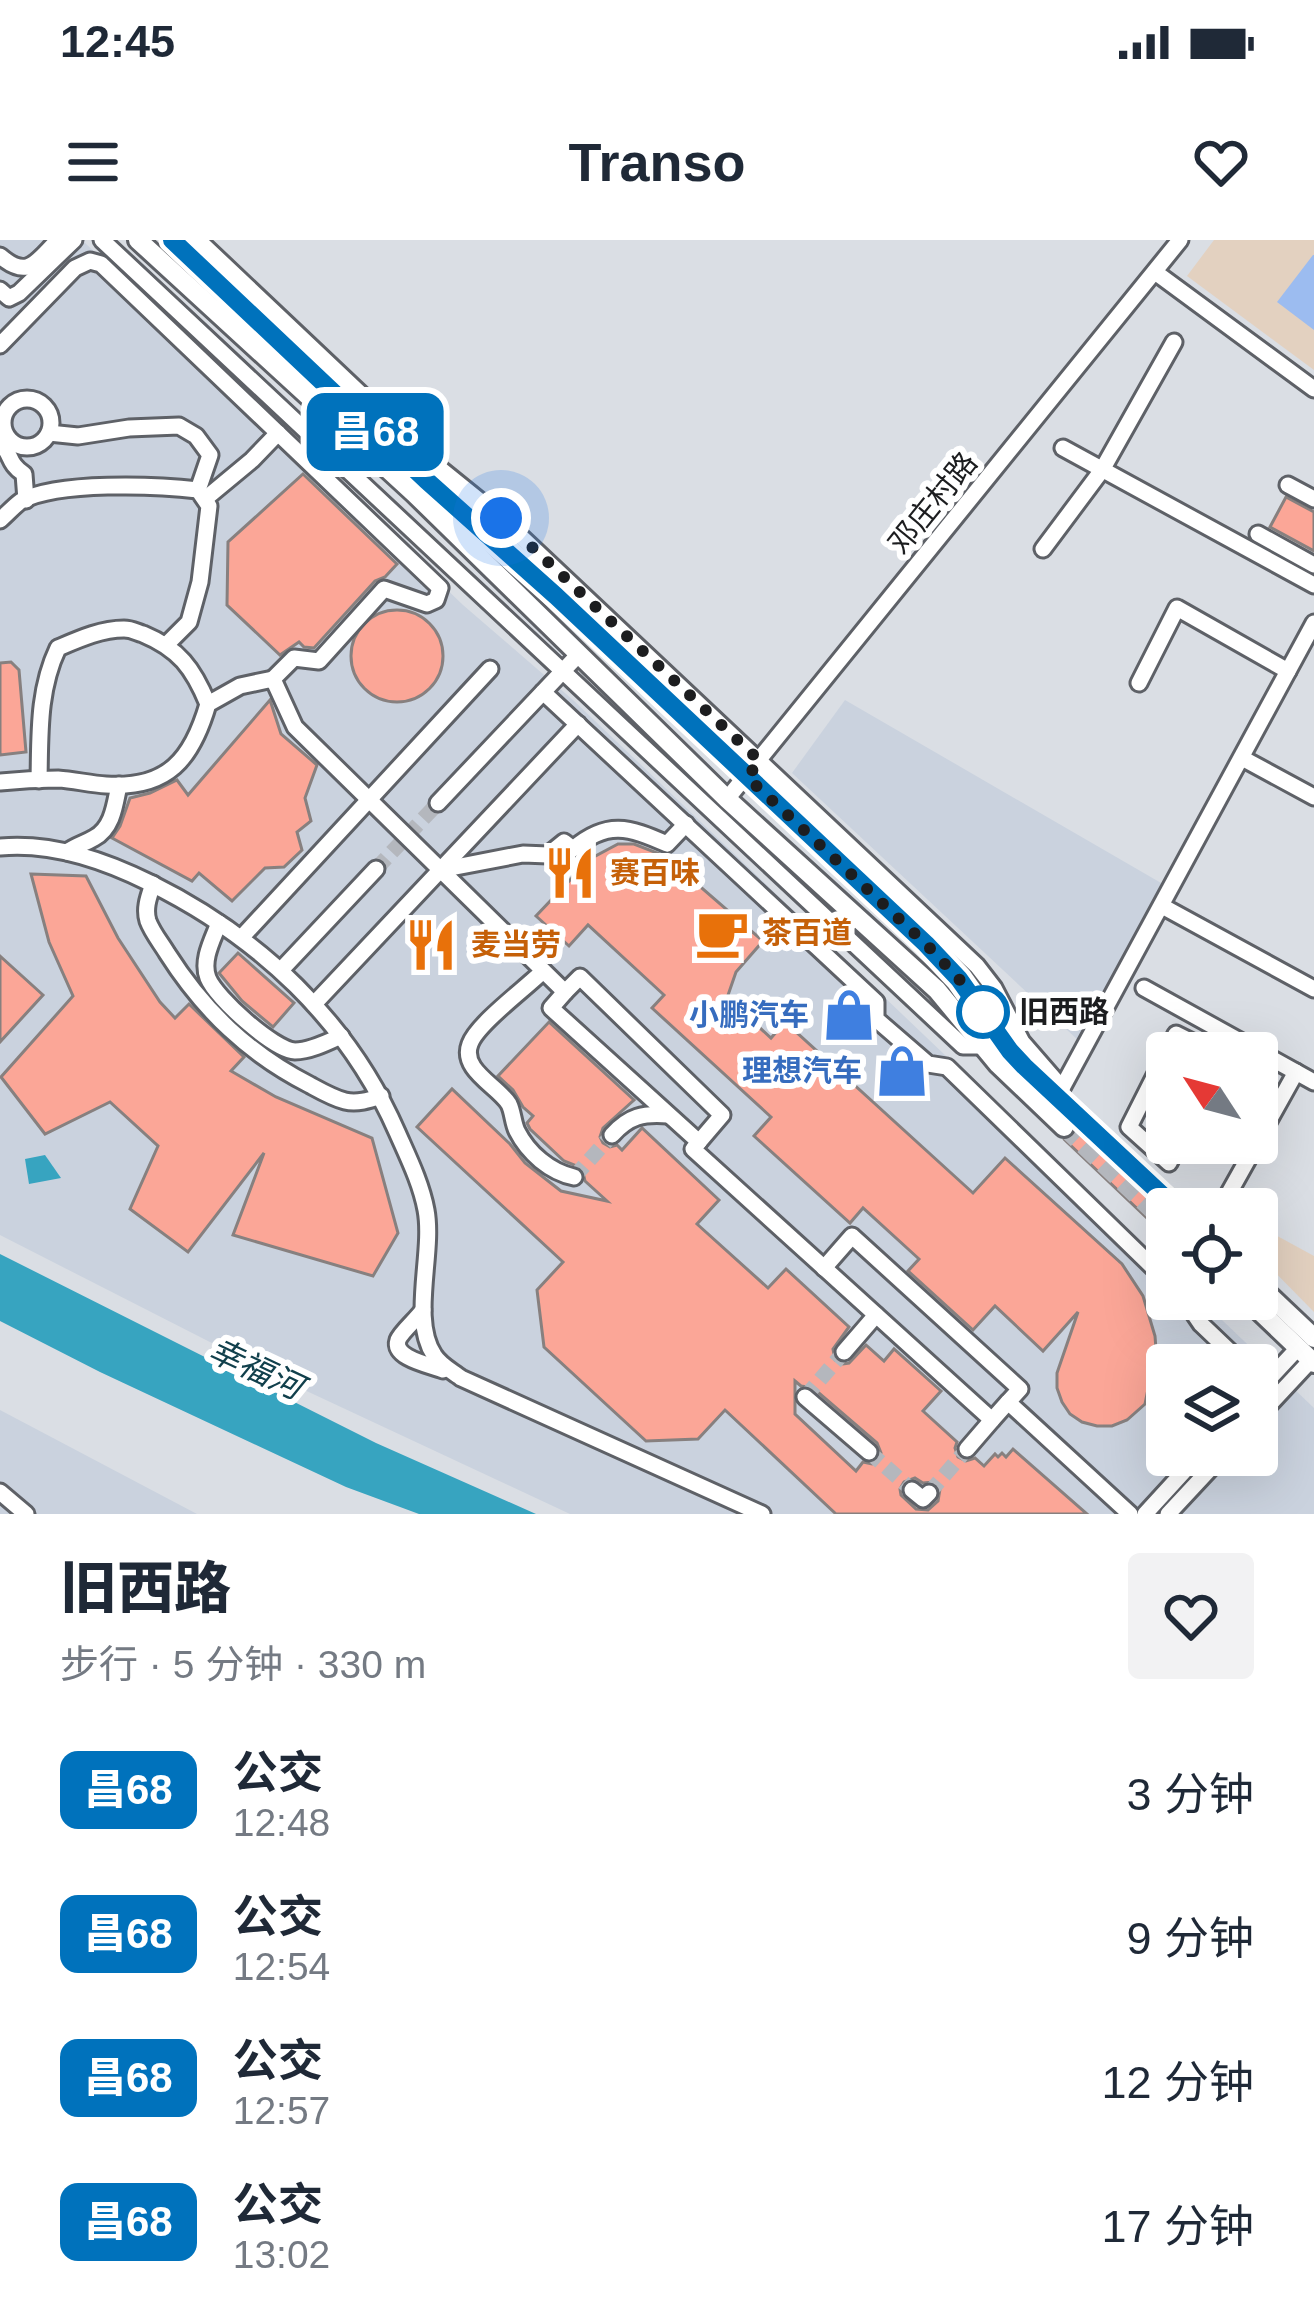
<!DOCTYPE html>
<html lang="zh">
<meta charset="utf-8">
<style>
body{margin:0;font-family:Arial,"Noto Sans SC",sans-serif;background:#f2f2f3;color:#1f2937;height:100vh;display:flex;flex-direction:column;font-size:45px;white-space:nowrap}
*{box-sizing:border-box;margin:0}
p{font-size:39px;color:#747a83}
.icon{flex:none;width:66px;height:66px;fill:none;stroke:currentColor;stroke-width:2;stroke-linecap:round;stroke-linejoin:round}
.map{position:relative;height:1274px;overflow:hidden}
.sheet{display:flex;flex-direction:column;background:#fff;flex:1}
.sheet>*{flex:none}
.badge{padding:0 24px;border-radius:18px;font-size:42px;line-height:78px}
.needle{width:78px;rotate:306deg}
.buttons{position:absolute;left:1146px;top:792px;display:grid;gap:24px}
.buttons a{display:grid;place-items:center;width:132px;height:132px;border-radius:12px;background:#fff;box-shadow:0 12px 48px #0002;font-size:60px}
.you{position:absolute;width:60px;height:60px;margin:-30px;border:9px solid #fff;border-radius:50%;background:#1a73e8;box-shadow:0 0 0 18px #1a73e833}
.map>.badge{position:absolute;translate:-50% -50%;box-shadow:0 0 0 6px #fff}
.round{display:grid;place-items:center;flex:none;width:126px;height:126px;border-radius:12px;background:#f2f2f3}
.summary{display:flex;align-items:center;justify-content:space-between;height:204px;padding:0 60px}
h1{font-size:57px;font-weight:800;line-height:90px}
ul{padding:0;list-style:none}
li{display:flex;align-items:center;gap:36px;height:144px;padding:0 60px}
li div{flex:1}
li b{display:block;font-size:45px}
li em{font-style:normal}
li .badge{min-width:132px;font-weight:700;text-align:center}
.status{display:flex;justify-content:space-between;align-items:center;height:84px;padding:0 60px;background:#fff;direction:ltr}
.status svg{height:33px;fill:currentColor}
header{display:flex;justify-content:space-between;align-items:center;height:156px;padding:0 60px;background:#fff;font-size:54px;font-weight:800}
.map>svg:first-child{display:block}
</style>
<div class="status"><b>12:45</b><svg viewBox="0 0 49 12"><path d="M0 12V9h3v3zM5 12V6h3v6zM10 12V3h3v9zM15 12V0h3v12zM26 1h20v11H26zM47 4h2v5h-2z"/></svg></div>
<header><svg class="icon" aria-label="menu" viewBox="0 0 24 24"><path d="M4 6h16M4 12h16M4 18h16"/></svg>Transo<svg class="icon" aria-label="heart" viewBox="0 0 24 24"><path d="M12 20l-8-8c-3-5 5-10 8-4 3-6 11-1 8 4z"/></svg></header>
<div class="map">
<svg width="1314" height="1274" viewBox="0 0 1314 1274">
<rect width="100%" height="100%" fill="#dadee4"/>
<!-- built -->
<g fill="#cad2de" fill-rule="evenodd">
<path d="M0,0H82L463,365L573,460L1167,1027V1059H1200L1314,1168V1274H570L298,1147L0,995ZM1167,1125H1257V1215H1167Z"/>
<polygon points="845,460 1168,647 1080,802 792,533"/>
<polygon points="0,1170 197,1274 0,1274"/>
</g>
<!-- education -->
<g fill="#e3d1c0">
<polygon points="1214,0 1314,0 1314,130 1187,36"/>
<polygon points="1257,985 1314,1016 1314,1072 1257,1014"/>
</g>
<!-- green -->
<polygon fill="#9cbcf0" points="1313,15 1314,15 1314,90 1277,62"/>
<!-- water -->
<g fill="#37a4c0">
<polygon points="45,915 61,938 29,944 25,919"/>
<polygon points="0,1014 376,1203 536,1274 419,1274 346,1247 100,1132 0,1081"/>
</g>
<!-- building -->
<g fill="#fba697" stroke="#87807f" stroke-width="3" fill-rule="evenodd">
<polygon points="303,234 397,324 385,337 375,341 314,408 304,407 299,402 280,415 227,365 228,302"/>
<polygon points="1286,257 1314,272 1314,311 1270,287"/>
<circle cx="397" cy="416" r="46"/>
<polygon points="11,422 19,430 26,512 0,515 0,423"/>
<polygon points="270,460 281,494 317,525 305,558 311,581 297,592 302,610 284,627 265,628 232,661 199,633 192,641 112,598 120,586 130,558 150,553 177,540 188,555"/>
<polygon points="618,604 634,604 665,616 763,701 736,732 727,758 771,798 785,782 973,953 1005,918 1122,1024 1143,1056 1155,1096 1156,1109 1145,1164 1127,1180 1112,1186 1097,1186 1082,1182 1070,1174 1062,1162 1057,1148 1057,1133 1078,1072 1043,1111 995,1066 973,1090 908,1031 919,1019 863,968 850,983 754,896 771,877 652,768 664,755 588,685 569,706 536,676 590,619"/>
<polygon points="31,634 86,636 118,698 160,762 175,778 189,764 244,817 231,831 276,857 372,898 398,993 373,1036 233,995 264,913 188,1012 130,969 158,906 110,862 45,894 1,837 73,756 49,702"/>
<polygon points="238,713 294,763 273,787 242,761 219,733"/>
<polygon points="0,716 43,755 0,802"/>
<path d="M549,782L634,860L603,888L600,897L603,903L610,907L617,905L622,910L642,888L719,960L697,984L768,1048L786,1029L849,1087L833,1109L835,1120L843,1124L849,1123L866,1105L884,1121L894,1109L941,1151L923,1171L957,1202L955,1208L958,1217L966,1221L975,1218L984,1226L995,1214L998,1217L1002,1213L1006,1217L1013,1209L1087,1274H836L725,1170L698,1199L646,1201L544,1107L537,1050L563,1022L417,887L452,849L510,904L525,923L561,951L607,961L585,941L582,928L564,921L530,889L527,883L533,876L523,867L513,850L498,836ZM795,1141L801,1146L813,1148L877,1203L881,1213L877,1221L872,1224L863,1222L856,1231L795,1174ZM915,1238L923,1243L933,1242L940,1249L938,1261L928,1270L916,1269L901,1255L900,1249L904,1242Z"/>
<polygon points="1088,874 1188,969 1167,969 1167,997 1065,900 1073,897 1077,888 1085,884"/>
</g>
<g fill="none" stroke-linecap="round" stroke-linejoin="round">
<!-- minor-tunnel -->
<g stroke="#b4b7bd" stroke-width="15" stroke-dasharray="15 8" stroke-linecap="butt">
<polyline points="376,629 438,563"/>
<polyline points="574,937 612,895"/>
<polyline points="805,1157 844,1112"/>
<polyline points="869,1212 912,1250"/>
<polyline points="929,1253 967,1209"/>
</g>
<!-- major-tunnel -->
<g stroke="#b4b7bd" stroke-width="18" stroke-dasharray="18 9" stroke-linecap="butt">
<polyline points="1075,875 1177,969"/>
<polyline points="1064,887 1167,984"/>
</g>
<!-- minor casing -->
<g stroke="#5e6167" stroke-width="21">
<g id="minor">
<polyline points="102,0 963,806 983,806"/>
<polyline points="198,0 438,227 501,278 977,726 994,748 1022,802 1062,848 1056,856"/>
<path d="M0,16C28,40 36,22 58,0"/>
<polyline points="1155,32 1314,149"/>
<polyline points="0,50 9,58 19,53 74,0"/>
<polyline points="0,105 75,28 90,21 101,24 440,348 436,360 427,364 384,349 319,421 294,418 273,439"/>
<circle cx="27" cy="183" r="24"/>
<polyline points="49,193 78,196 129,188 179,186 196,196 210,215 198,250"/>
<path d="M0,203C12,213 7,223 24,234L26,260"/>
<polyline points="1063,208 1314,345"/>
<polyline points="1288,245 1314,259"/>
<polyline points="205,259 252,220 278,193"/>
<path d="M0,280C7,274 14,266 21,261C58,241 156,245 198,250L209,266L200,342L189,382L167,404"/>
<polyline points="1258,294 1314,325"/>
<polyline points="1043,309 1102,230 1174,102"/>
<polyline points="1139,443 1177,368 1288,431"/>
<polyline points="543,452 876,762 876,779 928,824 947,827 1167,1041"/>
<polyline points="1242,518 1314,557"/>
<path d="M39,540C40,494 38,450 58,408C79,399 101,389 124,389C132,389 136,392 143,394C179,409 193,428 208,464"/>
<path d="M0,542C19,540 39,539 58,539C74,540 90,544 106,545C168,549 192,519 208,464L240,446L273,439L295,487L565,752L580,737L722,875L693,909L992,1180L1008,1162L1130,1274"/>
<polyline points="727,559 1180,0"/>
<polyline points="438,563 579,414"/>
<path d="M0,607C52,602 104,620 150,643C259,697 348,780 397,892C408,917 421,943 426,970C434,1013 410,1079 434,1115C440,1125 452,1131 461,1138L762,1274"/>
<path d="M67,612C77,605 84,604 94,598C113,588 115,564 119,545"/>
<path d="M440,630L523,614L548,615L564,602L573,609C607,580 629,587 667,604L686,584"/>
<path d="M153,644C149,656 144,668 148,681C152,692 161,703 167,713C204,771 249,814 310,845C321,851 333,858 345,861C357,864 369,860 381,856"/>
<polyline points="1162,666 1314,749"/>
<path d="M219,683C213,699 201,720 208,738C216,758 274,810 295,811C310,811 328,802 341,796"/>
<polyline points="241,698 490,429"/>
<polyline points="281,730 376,629"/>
<path d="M543,731C526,748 477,784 470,804C460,830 498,846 509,864C513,872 513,883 517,891C528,913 550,932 574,937"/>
<polyline points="1144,748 1314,842"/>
<polyline points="565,752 551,768 699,902"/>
<polyline points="314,764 578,484"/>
<polyline points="1062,848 1314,383"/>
<path d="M612,895C629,876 643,873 668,875"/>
<polyline points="1257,902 1296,832"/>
<polyline points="1179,903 1169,923 1129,887 1176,794 1214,813"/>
<polyline points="1220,969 1257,903"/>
<polyline points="824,1028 852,996 1020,1149 1008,1162"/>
<polyline points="1184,1059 1201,1084 1244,1125"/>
<path d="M423,1070C417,1079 401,1092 398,1100C392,1118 430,1125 443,1130"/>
<polyline points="844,1112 876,1075"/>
<polyline points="1257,1152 1298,1108"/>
<polyline points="805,1157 869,1212"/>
<polyline points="1257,1178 1311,1120"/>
<polyline points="967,1209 992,1180"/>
<polyline points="912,1250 923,1259 929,1253"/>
<polyline points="0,1252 26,1274"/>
<polyline points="1145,1274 1199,1215"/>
<polyline points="1168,1274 1223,1215"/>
</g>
</g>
<!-- major casing -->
<g stroke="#5e6167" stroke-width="24">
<g id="major">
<polyline points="138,0 414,253 727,559 937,750 998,824 1064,887"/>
<polyline points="172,0 426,240 556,356 925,704 959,739 1010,811 1075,875"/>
<polyline points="1257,1044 1314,1098"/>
<polyline points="1247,1059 1314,1123"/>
</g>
</g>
<!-- minor -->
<use href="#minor" stroke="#fff" stroke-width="15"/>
<!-- major -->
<use href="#major" stroke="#fff" stroke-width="18"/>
</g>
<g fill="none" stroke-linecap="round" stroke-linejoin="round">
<!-- line casing -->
<g stroke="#fff" stroke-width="27">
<polyline id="line" points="172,0 426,240 556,356 926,704 959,739 1010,811 1024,826 1177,969"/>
</g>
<!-- line -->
<use href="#line" stroke="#0072bc" stroke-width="18"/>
<!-- walk -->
<polyline stroke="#1c1d1f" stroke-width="12" stroke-dasharray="0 21.6" points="501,278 760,521 747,537 926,704 959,739 983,772"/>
</g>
<!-- icons -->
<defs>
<g id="restaurant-bare" transform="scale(4.14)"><path d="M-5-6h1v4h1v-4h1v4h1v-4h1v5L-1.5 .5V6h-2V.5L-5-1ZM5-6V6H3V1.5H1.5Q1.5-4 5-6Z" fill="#e8710a" stroke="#fff" stroke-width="2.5" paint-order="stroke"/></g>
<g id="cafe-bare" transform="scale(4.14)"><path d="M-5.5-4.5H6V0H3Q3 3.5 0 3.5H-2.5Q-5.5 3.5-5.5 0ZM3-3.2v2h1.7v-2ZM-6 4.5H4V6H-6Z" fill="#e8710a" stroke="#fff" stroke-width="2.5" paint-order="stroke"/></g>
<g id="shop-bare" transform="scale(4.14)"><path d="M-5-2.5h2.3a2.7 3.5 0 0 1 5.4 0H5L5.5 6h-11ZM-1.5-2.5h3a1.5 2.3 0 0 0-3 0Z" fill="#3f7fe0" stroke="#fff" stroke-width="2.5" paint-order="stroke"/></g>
</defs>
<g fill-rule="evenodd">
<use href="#restaurant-bare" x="570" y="633"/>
<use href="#cafe-bare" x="722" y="693"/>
<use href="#restaurant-bare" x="431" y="705"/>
<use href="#shop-bare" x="849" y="775"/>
<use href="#shop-bare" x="902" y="831"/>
</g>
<!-- markers -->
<circle fill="#fff" stroke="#0072bc" stroke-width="6" cx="983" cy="772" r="24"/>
<g text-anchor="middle" stroke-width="12" stroke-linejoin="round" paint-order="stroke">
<!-- street labels -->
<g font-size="30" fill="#1c1d1f" stroke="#fff">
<text transform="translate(933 263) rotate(-51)" y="10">邓庄村路</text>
</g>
<!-- food labels -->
<g font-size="30" font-weight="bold" fill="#c56008" stroke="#fff" text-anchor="start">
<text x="610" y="643">赛百味</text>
<text x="762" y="703">茶百道</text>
<text x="471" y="715">麦当劳</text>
</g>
<!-- stop labels -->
<g font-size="30" font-weight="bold" fill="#1c1d1f" stroke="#fff" text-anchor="start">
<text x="1019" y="782">旧西路</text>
</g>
<!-- shop labels -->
<g font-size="30" font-weight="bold" fill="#366cbe" stroke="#fff" text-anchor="end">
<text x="809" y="785">小鹏汽车</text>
<text x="862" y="841">理想汽车</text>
</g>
<!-- water labels -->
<g font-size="33" font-style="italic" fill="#11404c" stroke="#fff">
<text transform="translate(256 1128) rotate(25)" y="12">幸福河</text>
</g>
</g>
</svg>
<div class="buttons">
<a><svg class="needle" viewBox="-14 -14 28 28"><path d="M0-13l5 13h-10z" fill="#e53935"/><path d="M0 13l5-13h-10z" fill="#747a83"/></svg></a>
<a><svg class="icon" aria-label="locate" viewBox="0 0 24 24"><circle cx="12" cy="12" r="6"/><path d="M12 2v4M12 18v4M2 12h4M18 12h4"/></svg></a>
<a><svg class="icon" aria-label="layers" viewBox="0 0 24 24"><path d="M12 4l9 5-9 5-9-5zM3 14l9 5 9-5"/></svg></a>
</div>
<div class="you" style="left:501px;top:278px"></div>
<b class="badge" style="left:375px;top:192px;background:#0072bc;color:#fff">昌68</b>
</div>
<section class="sheet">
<div class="summary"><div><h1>旧西路</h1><p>步行 · 5 分钟 · 330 m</p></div><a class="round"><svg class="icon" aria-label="heart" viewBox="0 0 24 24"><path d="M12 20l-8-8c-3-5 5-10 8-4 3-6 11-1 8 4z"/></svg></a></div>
<ul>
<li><span class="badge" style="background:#0072bc;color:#fff">昌68</span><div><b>公交</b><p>12:48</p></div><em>3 分钟</em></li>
<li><span class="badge" style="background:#0072bc;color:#fff">昌68</span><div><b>公交</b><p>12:54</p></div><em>9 分钟</em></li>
<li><span class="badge" style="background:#0072bc;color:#fff">昌68</span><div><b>公交</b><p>12:57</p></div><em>12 分钟</em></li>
<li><span class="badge" style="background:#0072bc;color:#fff">昌68</span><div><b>公交</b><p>13:02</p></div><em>17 分钟</em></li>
</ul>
</section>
